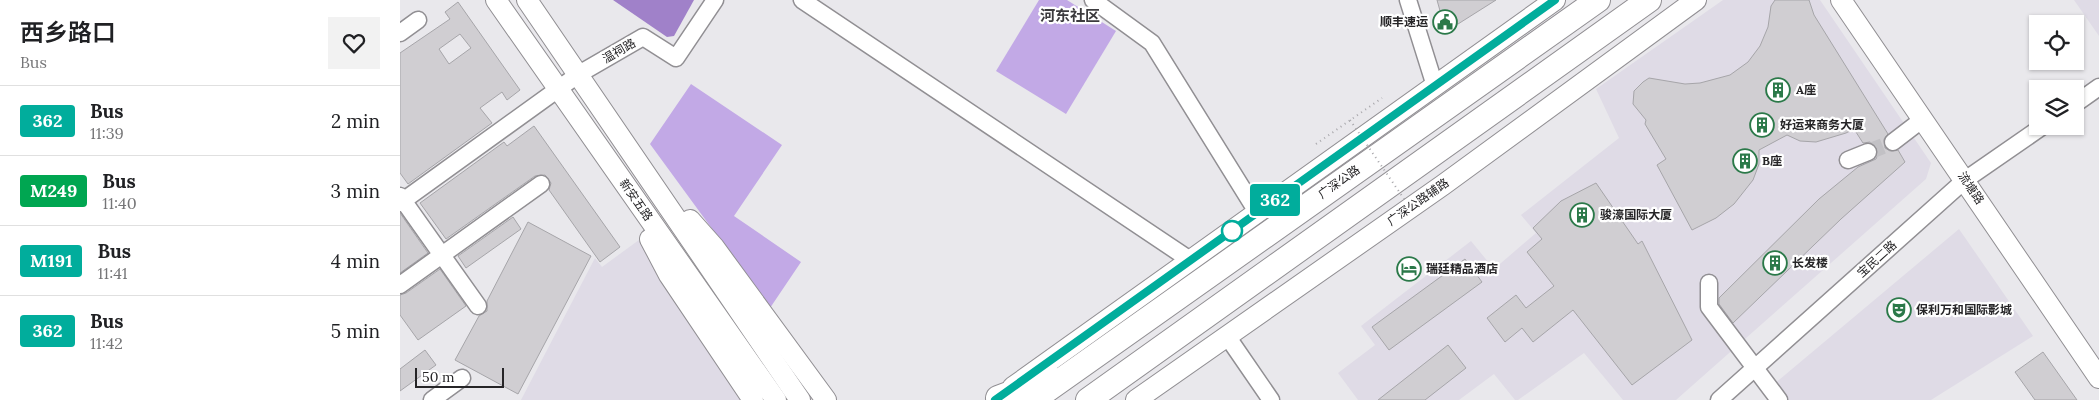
<!DOCTYPE html>
<meta charset="utf-8">
<style>
body{margin:0;font-family:Lora,"Noto Sans SC",serif;background:#f2f2f2;color:#202124;height:100vh;display:flex;flex-direction:column;font-size:19px;white-space:nowrap}
*{box-sizing:border-box;margin:0}
p{font-size:16px;color:#757577}
.icon{flex:none;width:28px;height:28px;fill:none;stroke:currentColor;stroke-width:2;stroke-linecap:round;stroke-linejoin:round}
.map{position:relative;flex:1;overflow:hidden}
.details{display:flex;flex-direction:column;background:#fff;width:400px}
.details>*{flex:none}
.badge{padding:0 10px;border-radius:4px;font-size:18px;line-height:32px}
.buttons{position:absolute;left:1629px;top:15px;display:grid;gap:10px}
.buttons a{display:grid;place-items:center;width:55px;height:55px;border-radius:0px;background:#fff;box-shadow:0 1px 4px #0004;font-size:25px}
.scale{position:absolute;left:15px;bottom:12px;width:89px;box-sizing:border-box;padding-left:5px;border:2px solid #262527;border-top:0;font-size:14px;line-height:18px;white-space:nowrap;color:#262527;-webkit-text-stroke:4px #fff;paint-order:stroke}
.map>.badge{position:absolute;translate:-50% -50%;box-shadow:0 0 0 2px #fff}
.round{display:grid;place-items:center;flex:none;width:52px;height:52px;border-radius:0px;background:#f2f2f2}
.summary{display:flex;align-items:center;justify-content:space-between;height:85px;padding:0 20px}
h1{font-size:24px;font-weight:600;line-height:38px}
ul{padding:0;list-style:none}
li{display:flex;align-items:center;gap:15px;height:70px;padding:0 20px;border-top:1px solid #e0e0e0}
li div{flex:1}
li b{display:block;font-size:19px}
li em{font-style:normal}
li .badge{min-width:55px;font-weight:700;text-align:center}
main{display:flex;flex:1;min-height:0}
.map>svg:first-child{display:block}
</style>
<main>
<section class="details">
<div class="summary"><div><h1>西乡路口</h1><p>Bus</p></div><a class="round"><svg class="icon" aria-label="heart" viewBox="0 0 24 24"><path d="M12 20l-8-8c-3-5 5-10 8-4 3-6 11-1 8 4z"/></svg></a></div>
<ul>
<li><span class="badge" style="background:#01ad9c;color:#fff">362</span><div><b>Bus</b><p>11:39</p></div><em>2 min</em></li>
<li><span class="badge" style="background:#00a651;color:#fff">M249</span><div><b>Bus</b><p>11:40</p></div><em>3 min</em></li>
<li><span class="badge" style="background:#01ad9c;color:#fff">M191</span><div><b>Bus</b><p>11:41</p></div><em>4 min</em></li>
<li><span class="badge" style="background:#01ad9c;color:#fff">362</span><div><b>Bus</b><p>11:42</p></div><em>5 min</em></li>
</ul>
</section>
<div class="map">
<svg width="1699" height="400" viewBox="0 0 1699 400">
<rect width="100%" height="100%" fill="#e9e8ec"/>
<!-- built -->
<g fill="#dfdbe6">
<polygon points="1323,0 1420,0 1531,163 1526,179 1276,400 1223,400 1184,353 1118,400 1115,400 1094,374 1059,400 958,400 938,373 975,345 961,326 1071,241 1094,269 1136,233 1121,215 1219,138 1196,89"/>
<polygon points="1674,0 1699,0 1699,36"/>
<polygon points="1559,229 1633,336 1531,400 1372,400 1367,390"/>
<polygon points="239,240 343,400 121,400 195,258 202,267"/>
</g>
<!-- green -->
<g fill="#c2a9e6">
<polygon points="639,0 667,0 716,31 666,114 596,71"/>
<polygon points="291,84 382,145 334,216 401,262 370,308 250,144"/>
</g>
<!-- water -->
<polygon fill="#a081c9" points="213,0 294,0 274,36 267,37"/>
<!-- building -->
<g fill="#d0ced2" stroke="#a6a5a9" fill-rule="evenodd">
<polygon points="1037,0 1096,0 1058,24 1042,18"/>
<polygon points="1375,0 1409,0 1414,15 1488,134 1484,139 1485,148 1490,151 1498,150 1505,162 1441,219 1333,323 1319,304 1319,298 1419,199 1458,167 1476,159 1478,154 1477,148 1470,142 1463,143 1454,129 1446,133 1416,142 1400,141 1387,135 1359,150 1359,164 1353,180 1334,204 1316,218 1292,230 1257,165 1266,159 1245,124 1246,120 1233,104 1234,91 1243,82 1249,78 1285,84 1300,83 1330,75 1348,62 1360,46 1368,27 1371,6"/>
<path d="M58,2L120,90L107,100L102,92L80,108L92,123L8,184L0,173V53L50,19L45,12ZM60,34L71,48L49,64L39,49Z"/>
<polygon points="134,126 220,247 200,262 149,190 151,183 145,175 135,176 46,239 20,203 104,142 107,146"/>
<polygon points="1196,183 1238,244 1242,241 1292,340 1232,385 1173,310 1133,342 1122,328 1105,342 1087,318 1116,295 1126,308 1154,286 1127,252 1142,239 1133,228 1161,201"/>
<polygon points="0,213 28,253 0,273"/>
<polygon points="113,217 121,229 66,268 58,256"/>
<polygon points="128,222 191,256 118,394 55,360 79,316 87,311 87,301"/>
<polygon points="1065,259 1082,282 989,350 972,327"/>
<polygon points="40,269 66,306 18,340 0,315 0,295 6,293"/>
<polygon points="1048,345 1066,368 1025,400 978,400"/>
<polygon points="25,350 36,365 0,391 0,369"/>
<polygon points="1643,352 1677,400 1635,400 1615,372"/>
</g>
<g fill="none" stroke-linecap="round" stroke-linejoin="round">
<!-- minor-tunnel -->
<polyline stroke="#c2c1c5" stroke-width="16" stroke-dasharray="16 8" stroke-linecap="butt" points="1468,152 1493,142"/>
<!-- minor casing -->
<g stroke="#918f93" stroke-width="19">
<g id="minor">
<polyline points="402,0 790,260"/>
<polyline points="693,0 752,43 857,212"/>
<polyline points="1008,0 1035,86"/>
<polyline points="0,33 18,20"/>
<polyline points="1675,104 1699,87"/>
<polyline points="1493,142 1523,119"/>
<polyline points="1448,160 1468,152"/>
<polyline points="0,196 78,306"/>
<polyline points="0,203 179,74 243,37 276,58 315,0"/>
<polyline points="1309,283 1309,307 1379,400"/>
<polyline points="0,285 141,184"/>
<polyline points="827,336 871,400"/>
<polyline points="32,400 62,378"/>
<polyline points="1319,400 1565,180 1643,126"/>
</g>
</g>
<!-- major casing -->
<g stroke="#918f93" stroke-width="22">
<g id="major">
<polyline points="96,0 376,400"/>
<polyline points="127,0 400,400"/>
<polyline points="1441,0 1699,378"/>
<polyline points="290,220 314,247 426,400"/>
<polyline points="250,239 269,275 353,400"/>
<polyline points="613,387 1155,0"/>
<polyline points="736,400 1043,185 1296,0"/>
</g>
</g>
<!-- highway casing -->
<g stroke="#918f93" stroke-width="26">
<g id="highway">
<polyline points="598,398 650,378"/>
<polyline points="633,400 1198,0"/>
<polyline points="688,400 1249,0"/>
</g>
</g>
<!-- path -->
<polyline stroke="#a7a6aa" stroke-width="2" stroke-dasharray="1 4" stroke-linecap="butt" points="916,144 982,98"/>
<!-- minor -->
<use href="#minor" stroke="#fff" stroke-width="16"/>
<!-- major -->
<use href="#major" stroke="#fff" stroke-width="20"/>
<!-- highway -->
<use href="#highway" stroke="#fff" stroke-width="24"/>
<!-- path-bridge -->
<polyline stroke="#a7a6aa" stroke-width="2" stroke-dasharray="1 4" stroke-linecap="butt" points="950,120 1013,212"/>
</g>
<g fill="none" stroke-linecap="round" stroke-linejoin="round">
<!-- line casing -->
<g stroke="#fff" stroke-width="11">
<polyline id="line" points="595,400 1155,0"/>
</g>
<!-- line -->
<use href="#line" stroke="#01ad9c" stroke-width="8"/>
</g>
<!-- icons -->
<defs>
<g id="civic-ring" transform="scale(1.25)"><circle r="9.5" fill="#fff" stroke="#2b7949" stroke-width="1.5"/><path d="M-.6-6.5H3V-4.5H.6V-3L4-1V1h2V6H-6V1h2V-1L-.6-3ZM-1.2 2.5V6h2.4V2.5Z" fill="#2b7949"/></g>
<g id="building-ring" transform="scale(1.25)"><circle r="9.5" fill="#fff" stroke="#2b7949" stroke-width="1.5"/><path d="M-4-6H4V6H1V3H-1V6H-4ZM-2.5-4.3h1.7v1.8h-1.7ZM.8-4.3h1.7v1.8H.8ZM-2.5-1h1.7V.8h-1.7ZM.8-1h1.7V.8H.8Z" fill="#2b7949"/></g>
<g id="hotel-ring" transform="scale(1.25)"><circle r="9.5" fill="#fff" stroke="#2b7949" stroke-width="1.5"/><path d="M-6-4.5h1.5V1H6V5H4.5V3h-9V5H-6ZM-4 0a1.8 1.8 0 1 1 3.6 0ZM.5 0V-2.5h3Q6-2.5 6 0Z" fill="#2b7949"/></g>
<g id="theatre-ring" transform="scale(1.25)"><circle r="9.5" fill="#fff" stroke="#2b7949" stroke-width="1.5"/><path d="M-5-5.5Q0-4 5-5.5V0Q5 5 0 6Q-5 5-5 0ZM-3.3-2.5H-1v1.5H-3.3ZM1-2.5H3.3v1.5H1ZM-2.8 1Q0 5.5 2.8 1Z" fill="#2b7949"/></g>
</defs>
<g fill-rule="evenodd">
<use href="#civic-ring" x="1045" y="22"/>
<use href="#building-ring" x="1378" y="90"/>
<use href="#building-ring" x="1362" y="125"/>
<use href="#building-ring" x="1345" y="161"/>
<use href="#building-ring" x="1182" y="215"/>
<use href="#building-ring" x="1375" y="263"/>
<use href="#hotel-ring" x="1009" y="269"/>
<use href="#theatre-ring" x="1499" y="310"/>
</g>
<!-- markers -->
<circle fill="#fff" stroke="#01ad9c" stroke-width="2.5" cx="832" cy="231" r="10"/>
<g text-anchor="middle" stroke-width="4.5" stroke-linejoin="round" paint-order="stroke">
<!-- poi labels -->
<g font-size="12" font-weight="bold" fill="#262527" stroke="#fff" text-anchor="start">
<text x="1028" y="26" text-anchor="end">顺丰速运</text>
<text x="1396" y="94">A座</text>
<text x="1380" y="129">好运来商务大厦</text>
<text x="1362" y="165">B座</text>
<text x="1200" y="219">骏濠国际大厦</text>
<text x="1392" y="267">长发楼</text>
<text x="1026" y="273">瑞廷精品酒店</text>
<text x="1516" y="314">保利万和国际影城</text>
</g>
<!-- street labels -->
<g font-size="12" fill="#262527" stroke="#fff">
<text transform="translate(219 51) rotate(-30)" y="4">温祠路</text>
<text transform="translate(939 182) rotate(-35)" y="4">广深公路</text>
<text transform="translate(1571 188) rotate(56)" y="4">流塘路</text>
<text transform="translate(236 200) rotate(55)" y="4">新安五路</text>
<text transform="translate(1018 202) rotate(-35)" y="4">广深公路辅路</text>
<text transform="translate(1477 259) rotate(-42)" y="4">宝民二路</text>
</g>
<!-- quarter labels -->
<g font-size="15" font-weight="bold" fill="#3c3b3e" stroke="#fff">
<text x="670" y="21">河东社区</text>
</g>
</g>
</svg>
<div class="buttons">
<a><svg class="icon" aria-label="locate" viewBox="0 0 24 24"><circle cx="12" cy="12" r="6"/><path d="M12 2v4M12 18v4M2 12h4M18 12h4"/></svg></a>
<a><svg class="icon" aria-label="layers" viewBox="0 0 24 24"><path d="M12 4l9 5-9 5-9-5zM3 14l9 5 9-5"/></svg></a>
</div>
<div class="scale">50 m</div>
<b class="badge" style="left:875px;top:200px;background:#01ad9c;color:#fff">362</b>
</div>
</main>
